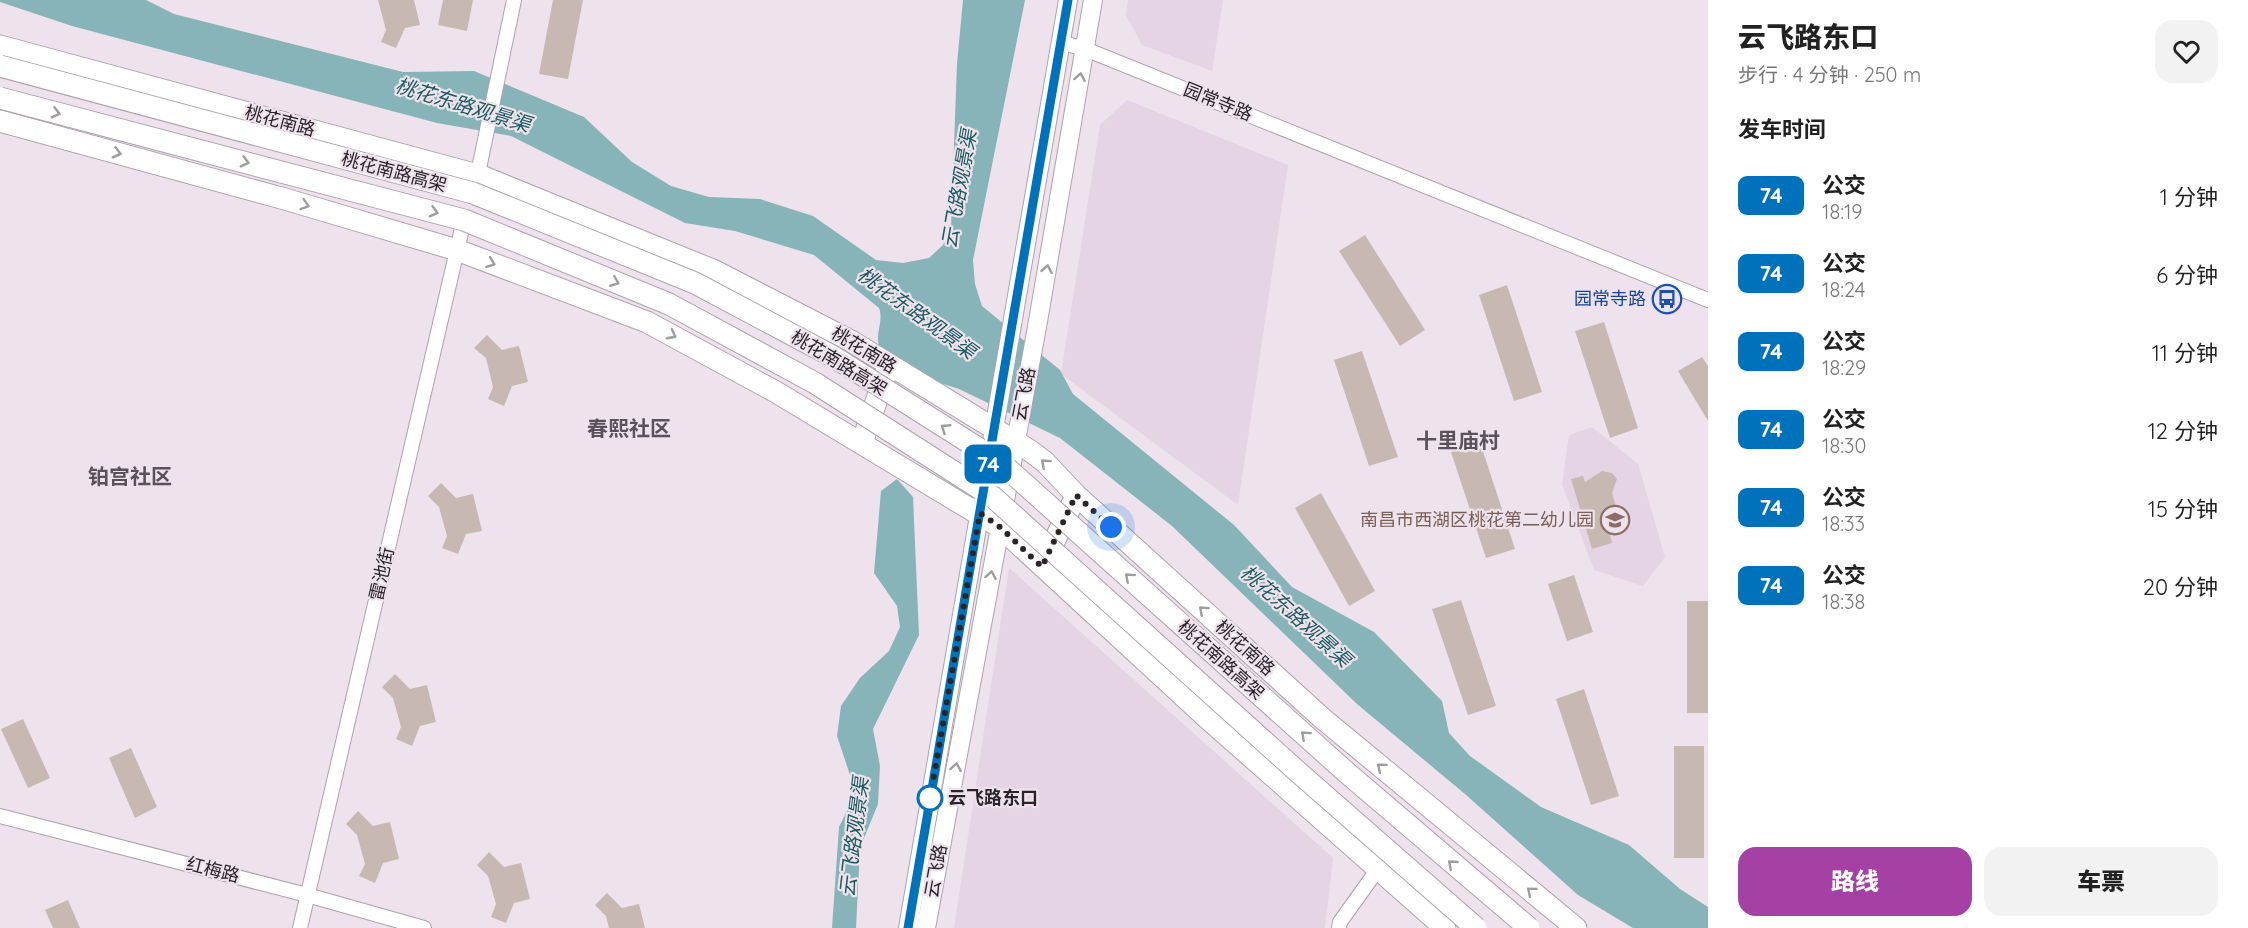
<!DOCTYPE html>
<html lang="zh">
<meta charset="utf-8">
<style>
body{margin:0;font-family:Quicksand,"Noto Sans SC",sans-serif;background:#f2f2f2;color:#222;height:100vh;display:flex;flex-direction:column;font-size:22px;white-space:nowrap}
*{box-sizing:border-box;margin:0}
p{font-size:20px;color:#767676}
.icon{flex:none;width:33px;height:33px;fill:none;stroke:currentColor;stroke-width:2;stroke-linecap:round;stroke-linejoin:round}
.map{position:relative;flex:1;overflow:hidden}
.panel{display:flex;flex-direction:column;background:#fff;width:540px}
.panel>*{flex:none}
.badge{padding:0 12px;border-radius:9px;font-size:21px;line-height:39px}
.you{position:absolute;width:30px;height:30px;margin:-15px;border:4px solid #fff;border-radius:50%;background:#1a73e8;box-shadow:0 0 0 9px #1a73e833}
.map>.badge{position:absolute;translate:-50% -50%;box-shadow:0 0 0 3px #fff}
h2{padding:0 30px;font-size:22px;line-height:54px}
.round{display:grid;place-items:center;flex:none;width:63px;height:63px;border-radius:18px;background:#f2f2f2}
.summary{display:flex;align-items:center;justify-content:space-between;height:102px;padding:0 30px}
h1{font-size:28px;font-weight:800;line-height:45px}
.button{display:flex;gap:12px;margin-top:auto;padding:12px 30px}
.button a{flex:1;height:69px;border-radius:18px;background:#a540a5;color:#fff;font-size:24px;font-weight:800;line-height:69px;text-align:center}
.button a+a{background:#f2f2f2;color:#222}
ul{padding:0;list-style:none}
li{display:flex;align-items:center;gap:18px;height:78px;padding:0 30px}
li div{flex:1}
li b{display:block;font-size:22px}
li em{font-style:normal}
li .badge{min-width:66px;font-weight:700;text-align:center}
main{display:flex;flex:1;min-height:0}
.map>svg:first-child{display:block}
</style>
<main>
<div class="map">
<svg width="1708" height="928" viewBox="0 0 1708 928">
<rect width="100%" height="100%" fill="#eee2ed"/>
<!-- built -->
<g fill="#e5d4e3">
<polygon points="1128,0 1223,0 1212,71 1142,45 1126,15"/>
<polygon points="1127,100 1288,165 1238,505 1061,374 1100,125"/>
<polygon points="1592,427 1638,464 1665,557 1643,586 1594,570 1562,484 1569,435"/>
<polygon points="1009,568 1333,858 1325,928 954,928"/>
</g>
<!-- water -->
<g fill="#86b4b8">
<path d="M0,0H146L174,14L403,72L474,71L584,117L632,162L671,186L709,197L760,199L813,216L876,260L903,263L929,258L943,245L951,227L957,64L963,0H1025L973,260L975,284L982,306L1060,370L1073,394L1234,525L1292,587L1374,632L1442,701L1449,733L1470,756L1541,807L1629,845L1680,889L1708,907V928H1633L1578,895L1465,794L1357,704L1172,526L1060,438L959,389L937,382L879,346C875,333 884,321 879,308L814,255L735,231L685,223L511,136L437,123L72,26L0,2Z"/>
<polygon points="897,479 913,497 919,635 873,729 880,766 878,804 860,848 856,928 832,928 839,827 852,801 851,778 837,736 841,706 860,678 889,651 900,627 897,606 874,573 881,491"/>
</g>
<!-- building -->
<g fill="#c7b9b2">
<polygon points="378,0 414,0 420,25 405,28 396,48 381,42 386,30"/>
<polygon points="443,0 473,0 467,31 438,25"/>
<polygon points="553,0 583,0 568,79 539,74"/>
<polygon points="1365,235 1425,330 1400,346 1339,251"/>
<polygon points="1507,285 1542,392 1514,401 1479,295"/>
<polygon points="1604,322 1638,428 1610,438 1575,331"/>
<polygon points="487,335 502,350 519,346 528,382 512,386 504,406 488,399 493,387 486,358 474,348"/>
<polygon points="1362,351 1398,457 1369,466 1334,360"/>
<polygon points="1702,357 1708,366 1708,421 1678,371"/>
<polygon points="1480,442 1515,549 1486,558 1451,452"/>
<polygon points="1602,471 1612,473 1617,479 1612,493 1621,524 1608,527 1612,543 1592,549 1571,479 1583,476 1585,482"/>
<polygon points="441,483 456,498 473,494 482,531 466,534 458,554 442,548 447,536 439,507 428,496"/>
<polygon points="1321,493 1375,591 1349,606 1295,508"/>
<polygon points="1574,575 1593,632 1567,641 1548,584"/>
<polygon points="1461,600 1496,706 1468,715 1432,609"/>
<rect x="1687" y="601" width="21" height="112"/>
<polygon points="395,674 410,689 427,685 436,722 420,726 412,746 396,739 401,727 393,698 382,687"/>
<polygon points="1584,689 1619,796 1591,805 1556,699"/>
<polygon points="23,719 50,778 28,788 1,729"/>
<rect x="1674" y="746" width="30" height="112"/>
<polygon points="131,748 157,807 135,818 109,758"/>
<polygon points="358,811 373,826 390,822 399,859 383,863 375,883 359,876 365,864 357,835 346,824"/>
<polygon points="489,852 504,867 521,863 530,899 514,903 506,923 491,917 496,904 488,876 477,865"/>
<polygon points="607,893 622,908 639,904 645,928 609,928 606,916 595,905"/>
<polygon points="68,900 80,928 53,928 45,910"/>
</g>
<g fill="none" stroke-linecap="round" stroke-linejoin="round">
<!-- minor casing -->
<g stroke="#ada2ac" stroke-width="16">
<g id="minor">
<polyline points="1060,42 1085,49 1708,300"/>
<polyline points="476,183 514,0"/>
<polyline points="0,816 307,895 424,928"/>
<polyline points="300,928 464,220"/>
<polyline points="1339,928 1340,922 1378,869"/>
</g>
</g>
<!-- secondary casing -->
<g stroke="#ada2ac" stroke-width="20">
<g id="secondary">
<polyline points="908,928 1068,0"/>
<polyline points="926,928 1037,327 1093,0"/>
</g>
</g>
<!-- primary casing -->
<g stroke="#ada2ac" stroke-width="23">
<g id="primary">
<polyline points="0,46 481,176 715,271 851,341 1029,450 1045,462 1076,495 1322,718 1576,928"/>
<polyline points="0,121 285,199 457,250 647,322 776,392 1000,527 1206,717 1445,928"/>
<polyline points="865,434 887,370"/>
<polyline points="1043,565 1072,504"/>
</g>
</g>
<!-- minor -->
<use href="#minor" stroke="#fff" stroke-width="14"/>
<!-- secondary -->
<use href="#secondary" stroke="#fff" stroke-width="18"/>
<!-- primary -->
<use href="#primary" stroke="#fff" stroke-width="21"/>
<!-- trunk-bridge casing -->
<g stroke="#ada2ac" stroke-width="23" stroke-linecap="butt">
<g id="trunk-bridge">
<polyline points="0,66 473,193 695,283 834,357 1000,462 1346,772 1529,928"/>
<polyline points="0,98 464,220 669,304 815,383 993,497 1298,772 1476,928"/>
</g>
</g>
<!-- trunk-bridge -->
<use href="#trunk-bridge" stroke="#fff" stroke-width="21"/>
</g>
<!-- one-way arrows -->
<defs><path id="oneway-chevron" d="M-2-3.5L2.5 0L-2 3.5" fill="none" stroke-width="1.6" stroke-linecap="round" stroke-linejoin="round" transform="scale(1.5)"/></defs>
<g stroke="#9e9c9e">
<use href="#oneway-chevron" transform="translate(1080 77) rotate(-80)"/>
<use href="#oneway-chevron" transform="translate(56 113) rotate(15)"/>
<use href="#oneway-chevron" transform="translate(117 153) rotate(15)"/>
<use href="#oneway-chevron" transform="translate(245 162) rotate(15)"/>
<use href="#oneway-chevron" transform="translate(305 205) rotate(17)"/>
<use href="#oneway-chevron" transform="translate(434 212) rotate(15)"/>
<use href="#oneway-chevron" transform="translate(491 263) rotate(21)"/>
<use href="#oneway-chevron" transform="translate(1047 269) rotate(-80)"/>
<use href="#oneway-chevron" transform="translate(615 282) rotate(22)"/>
<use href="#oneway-chevron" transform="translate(672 335) rotate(28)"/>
<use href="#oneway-chevron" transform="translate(945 428) rotate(-147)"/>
<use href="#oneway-chevron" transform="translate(1045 463) rotate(-138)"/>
<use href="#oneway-chevron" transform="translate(991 575) rotate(-80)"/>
<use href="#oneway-chevron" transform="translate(1129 577) rotate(-138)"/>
<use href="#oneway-chevron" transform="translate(1203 610) rotate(-138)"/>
<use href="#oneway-chevron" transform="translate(1305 735) rotate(-138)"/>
<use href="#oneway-chevron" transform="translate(956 767) rotate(-80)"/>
<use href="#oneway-chevron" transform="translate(1381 767) rotate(-140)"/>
<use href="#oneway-chevron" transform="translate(1452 864) rotate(-139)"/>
<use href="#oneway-chevron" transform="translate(1531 891) rotate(-140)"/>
</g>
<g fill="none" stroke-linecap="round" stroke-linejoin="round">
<!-- line casing -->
<g stroke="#fff" stroke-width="14">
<polyline id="line" points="908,928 1068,0"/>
</g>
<!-- line -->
<use href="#line" stroke="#0072bc" stroke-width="9"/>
<!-- walk -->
<polyline stroke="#282428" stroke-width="6" stroke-dasharray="0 10.8" points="930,798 980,513 1000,527 1042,567 1076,495 1111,527"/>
</g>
<!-- icons -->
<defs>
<g id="bus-ring" transform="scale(1.5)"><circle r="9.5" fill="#eee2ed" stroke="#1a4fb4" stroke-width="1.5"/><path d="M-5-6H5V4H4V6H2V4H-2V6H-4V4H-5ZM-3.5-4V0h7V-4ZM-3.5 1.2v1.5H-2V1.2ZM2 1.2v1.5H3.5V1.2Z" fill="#1a4fb4"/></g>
<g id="school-ring" transform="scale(1.5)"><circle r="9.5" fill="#eee2ed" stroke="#8d6e63" stroke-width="1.5"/><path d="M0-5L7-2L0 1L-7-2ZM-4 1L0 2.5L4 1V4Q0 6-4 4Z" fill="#8d6e63"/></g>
</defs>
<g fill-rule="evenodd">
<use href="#bus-ring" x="1667" y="299"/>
<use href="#school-ring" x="1615" y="520"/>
</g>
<!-- markers -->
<circle fill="#fff" stroke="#0072bc" stroke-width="3" cx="930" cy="798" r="12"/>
<g text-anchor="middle" stroke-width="4.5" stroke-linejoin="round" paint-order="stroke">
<!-- street labels -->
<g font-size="18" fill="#282428" stroke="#eee2ed">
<text transform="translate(1218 102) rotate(22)" y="6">园常寺路</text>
<text transform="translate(280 121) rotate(15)" y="6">桃花南路</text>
<text transform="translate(394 172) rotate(15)" y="6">桃花南路高架</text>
<text transform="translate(864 350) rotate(31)" y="6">桃花南路</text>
<text transform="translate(839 363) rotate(31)" y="6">桃花南路高架</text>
<text transform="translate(1024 394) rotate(-79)" y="6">云飞路</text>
<text transform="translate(382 574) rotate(-77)" y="6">雷池街</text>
<text transform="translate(1245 648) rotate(42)" y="6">桃花南路</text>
<text transform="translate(1221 660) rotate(42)" y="6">桃花南路高架</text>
<text transform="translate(213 870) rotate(14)" y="6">红梅路</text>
<text transform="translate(936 871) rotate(-80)" y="6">云飞路</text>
</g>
<!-- transit labels -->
<g font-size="18" fill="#164399" stroke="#eee2ed" text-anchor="end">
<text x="1646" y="305">园常寺路</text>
</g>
<!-- education labels -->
<g font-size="18" fill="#785e54" stroke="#eee2ed" text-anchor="end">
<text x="1594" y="526">南昌市西湖区桃花第二幼儿园</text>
</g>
<!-- stop labels -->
<g font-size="18" font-weight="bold" fill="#282428" stroke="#eee2ed" text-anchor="start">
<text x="948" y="804">云飞路东口</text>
</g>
<!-- water labels -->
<g font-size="20" font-style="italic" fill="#1c5b61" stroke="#eee2ed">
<text transform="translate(463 105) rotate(17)" y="7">桃花东路观景渠</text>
<text transform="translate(959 189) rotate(-80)" y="7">云飞路观景渠</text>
<text transform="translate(917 313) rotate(36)" y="7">桃花东路观景渠</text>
<text transform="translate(1296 616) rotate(42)" y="7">桃花东路观景渠</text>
<text transform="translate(854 837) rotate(-83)" y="7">云飞路观景渠</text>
</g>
<!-- quarter labels -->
<g font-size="21" font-weight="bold" fill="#5a515a" stroke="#eee2ed">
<text x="629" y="436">春熙社区</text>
<text x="1458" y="448">十里庙村</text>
<text x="130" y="484">铂宫社区</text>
</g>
</g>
</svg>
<div class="you" style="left:1111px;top:527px"></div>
<b class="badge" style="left:988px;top:464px;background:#0072bc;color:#fff">74</b>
</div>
<section class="panel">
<div class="summary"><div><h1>云飞路东口</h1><p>步行 · 4 分钟 · 250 m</p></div><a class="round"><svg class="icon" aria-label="heart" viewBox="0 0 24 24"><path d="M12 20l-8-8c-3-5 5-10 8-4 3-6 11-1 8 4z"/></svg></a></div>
<h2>发车时间</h2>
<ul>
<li><span class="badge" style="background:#0072bc;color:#fff">74</span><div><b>公交</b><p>18:19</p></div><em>1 分钟</em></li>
<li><span class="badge" style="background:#0072bc;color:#fff">74</span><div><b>公交</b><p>18:24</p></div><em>6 分钟</em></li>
<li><span class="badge" style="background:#0072bc;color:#fff">74</span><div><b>公交</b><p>18:29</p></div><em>11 分钟</em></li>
<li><span class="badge" style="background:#0072bc;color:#fff">74</span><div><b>公交</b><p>18:30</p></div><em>12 分钟</em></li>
<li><span class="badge" style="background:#0072bc;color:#fff">74</span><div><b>公交</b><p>18:33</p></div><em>15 分钟</em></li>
<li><span class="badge" style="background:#0072bc;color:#fff">74</span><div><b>公交</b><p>18:38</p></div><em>20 分钟</em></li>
</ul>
<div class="button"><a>路线</a><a>车票</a></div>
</section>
</main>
